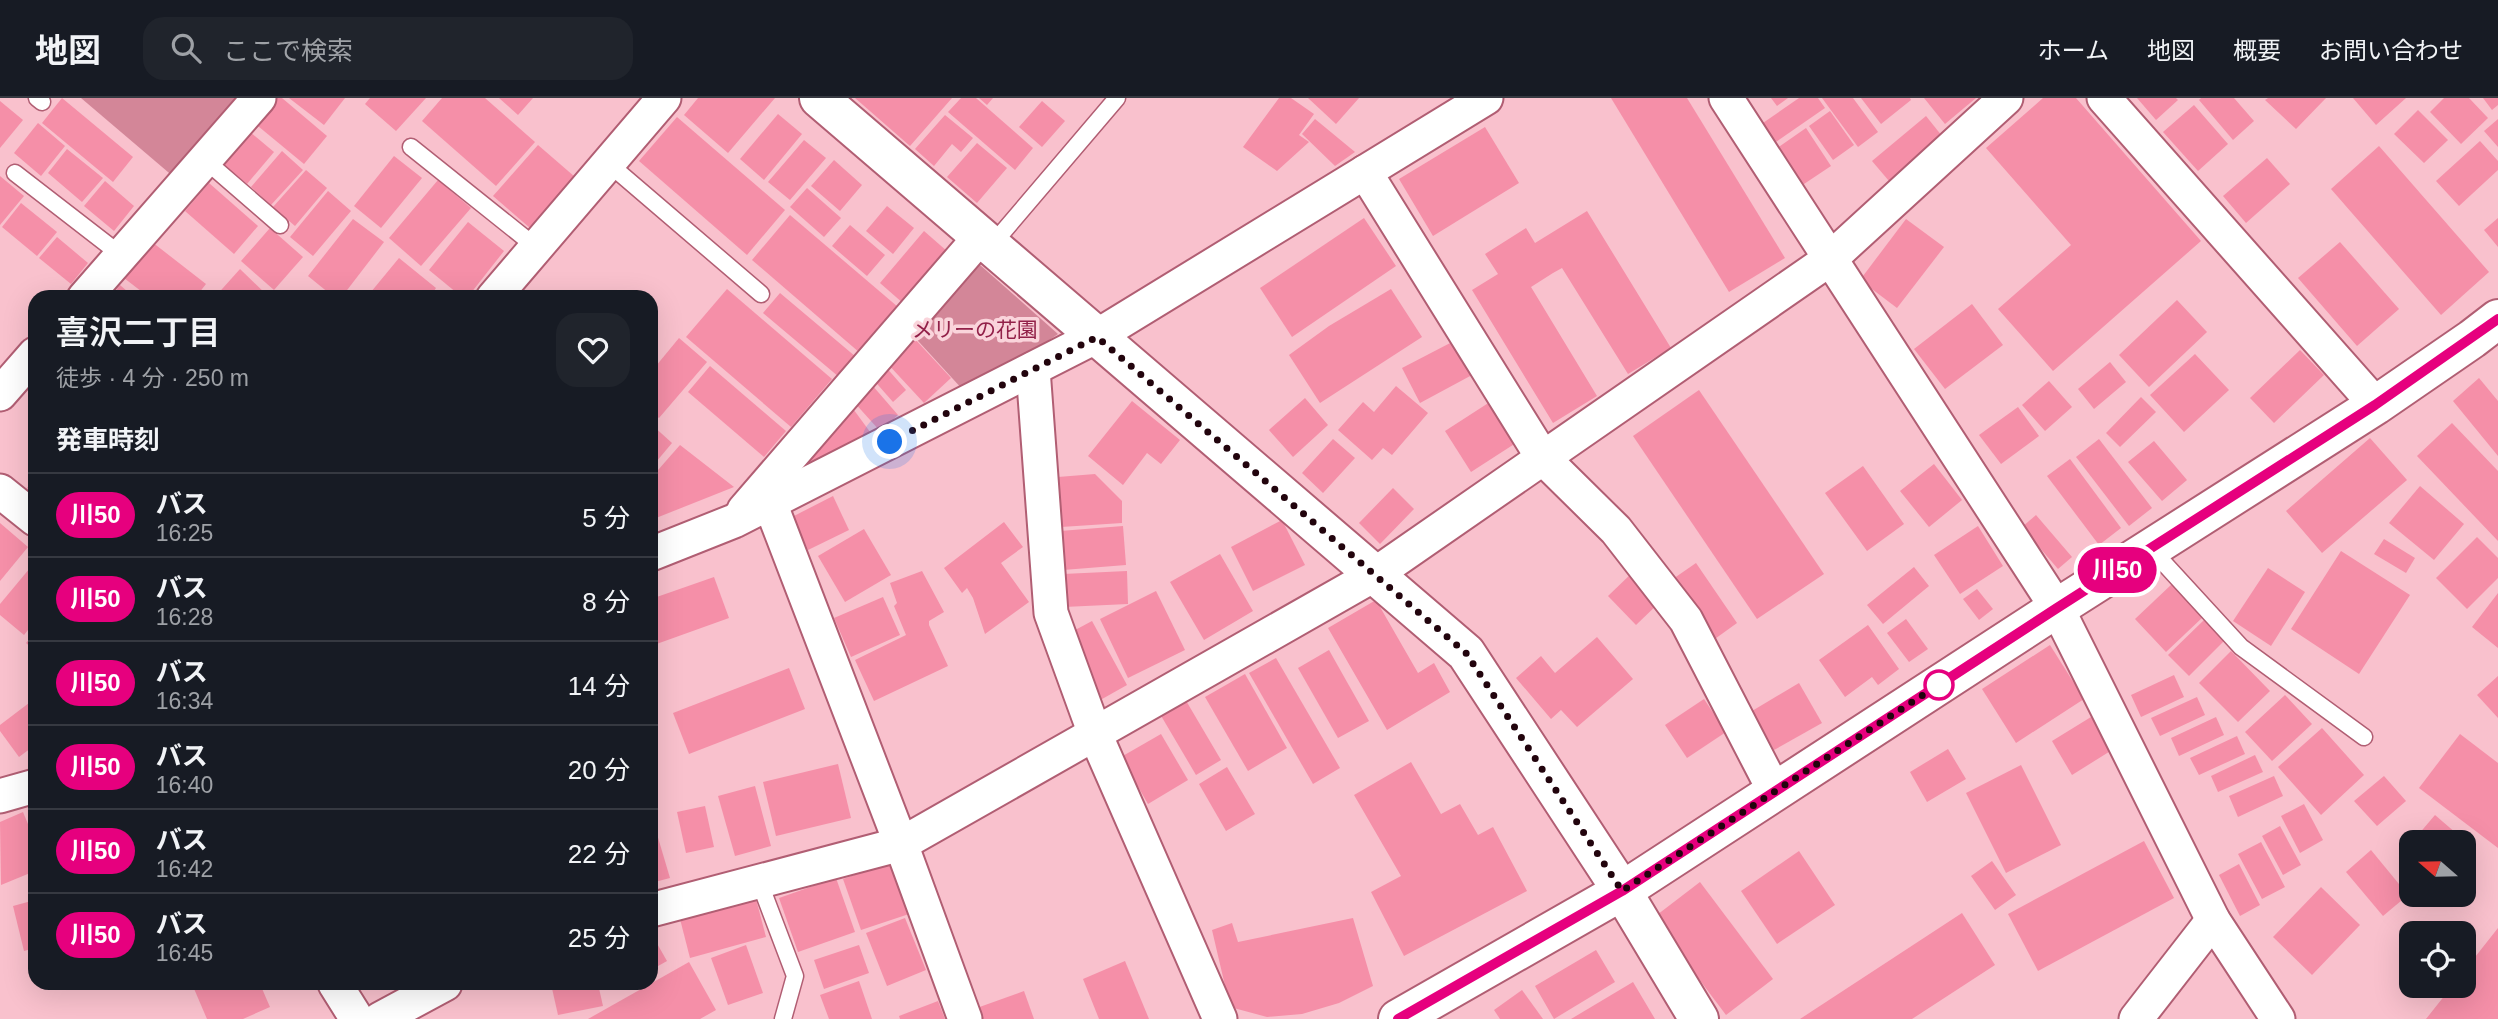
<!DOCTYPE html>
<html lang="ja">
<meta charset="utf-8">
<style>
body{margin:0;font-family:Arial,"Noto Sans JP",sans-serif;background:#20242c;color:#f1f3f6;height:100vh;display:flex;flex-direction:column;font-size:26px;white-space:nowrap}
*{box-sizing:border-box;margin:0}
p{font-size:23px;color:#9ea1a6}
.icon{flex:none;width:38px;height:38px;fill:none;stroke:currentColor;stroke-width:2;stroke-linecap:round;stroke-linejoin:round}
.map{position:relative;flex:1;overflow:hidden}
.side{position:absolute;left:28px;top:192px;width:630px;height:700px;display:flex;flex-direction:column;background:#171b24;border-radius:21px;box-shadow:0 7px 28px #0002}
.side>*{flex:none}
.badge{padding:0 14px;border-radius:23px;font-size:24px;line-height:46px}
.needle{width:46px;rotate:290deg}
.tools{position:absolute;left:2399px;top:732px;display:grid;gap:14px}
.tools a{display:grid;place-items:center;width:77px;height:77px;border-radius:14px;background:#171b24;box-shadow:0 7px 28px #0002;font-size:35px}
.you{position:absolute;width:35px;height:35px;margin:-18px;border:5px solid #fff;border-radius:50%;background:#1a73e8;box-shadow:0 0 0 10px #1a73e833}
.map>.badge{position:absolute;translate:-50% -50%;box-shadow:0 0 0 4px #fff}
h2{padding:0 28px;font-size:26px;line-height:63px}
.round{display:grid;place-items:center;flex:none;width:74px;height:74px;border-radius:21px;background:#20242c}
.head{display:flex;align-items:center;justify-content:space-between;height:119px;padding:0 28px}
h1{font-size:33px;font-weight:600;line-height:52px}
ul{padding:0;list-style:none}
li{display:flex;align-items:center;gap:21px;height:84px;padding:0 28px;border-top:2px solid #363941}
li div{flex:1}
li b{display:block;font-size:26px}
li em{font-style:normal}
li .badge{min-width:77px;font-weight:700;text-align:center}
header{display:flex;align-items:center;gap:42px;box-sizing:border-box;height:98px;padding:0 35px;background:#171b24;border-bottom:2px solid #363941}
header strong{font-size:33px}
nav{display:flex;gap:38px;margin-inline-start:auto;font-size:24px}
.search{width:490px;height:63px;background:#20242c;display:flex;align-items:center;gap:18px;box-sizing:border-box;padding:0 24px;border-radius:21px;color:#9ea1a6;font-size:26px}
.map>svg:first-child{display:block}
</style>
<header>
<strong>地図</strong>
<div class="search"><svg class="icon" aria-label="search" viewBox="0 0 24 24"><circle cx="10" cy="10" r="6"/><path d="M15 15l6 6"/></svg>ここで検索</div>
<nav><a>ホーム</a><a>地図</a><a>概要</a><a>お問い合わせ</a></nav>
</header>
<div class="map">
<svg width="2498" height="921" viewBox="0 0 2498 921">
<rect width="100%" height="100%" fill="#f9c1cd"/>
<!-- green -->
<g fill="#d38698">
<polygon points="81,0 241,0 175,80"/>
<polygon points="971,159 1058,236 1009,270 964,293 908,232"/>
</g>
<!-- building -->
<g fill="#f58fa8">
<polygon points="62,0 133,59 113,84 42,25"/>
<polygon points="273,0 282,0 327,38 304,66 253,24"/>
<polygon points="289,0 345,0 324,27"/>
<polygon points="370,0 426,0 396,33 365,6"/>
<polygon points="442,0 485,0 535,44 496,88 422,23"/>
<polygon points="499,0 533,0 518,17"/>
<polygon points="698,0 775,0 728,55 684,17"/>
<polygon points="855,0 952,0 910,48"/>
<polygon points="961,0 976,0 1033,50 1015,72 948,14"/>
<polygon points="979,0 993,0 987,7"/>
<polygon points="1279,0 1291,0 1314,16 1299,37 1309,44 1277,73 1243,49"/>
<polygon points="1308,0 1359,0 1336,26"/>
<polygon points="1611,0 1687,0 1785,160 1729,194"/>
<polygon points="1771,0 1788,0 1777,8"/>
<polygon points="1799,0 1818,0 1825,10 1773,46 1760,27"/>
<polygon points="1822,0 1853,0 1878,34 1858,49"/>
<polygon points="1861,0 1910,0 1911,2 1881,26"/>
<polygon points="1924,0 1976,0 1945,26"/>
<polygon points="2043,0 2076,0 2201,143 2053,273 1998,211 2071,147 1986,50"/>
<polygon points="2137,0 2176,0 2178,2 2156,22"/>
<polygon points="2201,0 2234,0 2254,23 2233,42 2199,2"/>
<polygon points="2268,0 2326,0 2296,31 2265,2"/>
<polygon points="2353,0 2406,0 2376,27"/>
<polygon points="2444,0 2469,0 2488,20 2461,46 2430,14"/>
<polygon points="2483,0 2498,0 2498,7 2492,12"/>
<polygon points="0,3 23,22 0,50"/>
<polygon points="1042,3 1065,23 1042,49 1019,29"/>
<polygon points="2194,7 2228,46 2198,73 2163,34"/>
<polygon points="2418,12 2448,42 2424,65 2394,36"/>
<polygon points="1830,13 1854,47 1833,62 1809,28"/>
<polygon points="778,16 802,36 764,82 740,61"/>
<polygon points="945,17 973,40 961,54 952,46 934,68 915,51"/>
<polygon points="1926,18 1942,38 1889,83 1872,63"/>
<polygon points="677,19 785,112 747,157 639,63"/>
<polygon points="1315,21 1355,54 1335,68 1302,36"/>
<polygon points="2498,21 2498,49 2484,33"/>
<polygon points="38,25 65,48 41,78 14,55"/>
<polygon points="1485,29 1519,85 1433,138 1399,81"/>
<polygon points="1806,30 1831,68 1798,90 1773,53"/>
<polygon points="250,34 274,54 247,86 223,66"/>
<polygon points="804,42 826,60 790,102 768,84"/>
<polygon points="2480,43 2498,63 2498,72 2459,108 2436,83"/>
<polygon points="977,45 1007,70 977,105 947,79"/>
<polygon points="538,47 575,79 530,130 493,98"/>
<polygon points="2379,48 2489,174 2441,217 2331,91"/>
<polygon points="67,51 103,80 82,104 48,75"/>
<polygon points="282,53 303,72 271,107 251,89"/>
<polygon points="394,58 422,80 381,130 354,108"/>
<polygon points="2267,60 2290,86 2246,125 2223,98"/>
<polygon points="834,62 862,87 840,113 811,88"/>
<polygon points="306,72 327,90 295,128 273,109"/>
<polygon points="0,78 24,98 0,127"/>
<polygon points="438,82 471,110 421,168 389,140"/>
<polygon points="105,83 134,108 114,133 84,108"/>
<polygon points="209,85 258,128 234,156 185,113"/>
<polygon points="807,90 841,120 824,139 790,109"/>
<polygon points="328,93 351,113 313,158 290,139"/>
<polygon points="21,105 57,134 37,158 2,129"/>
<polygon points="887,108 914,130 893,156 866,133"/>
<polygon points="1587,113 1671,250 1628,276 1562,170 1553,175 1531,189 1597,298 1553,325 1472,192 1498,176 1485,156 1526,130 1535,145"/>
<polygon points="790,117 898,209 860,255 752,162"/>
<polygon points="1364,120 1396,168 1292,239 1260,190"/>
<polygon points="2498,120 2498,149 2484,132"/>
<polygon points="353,121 384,144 341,200 335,200 308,178"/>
<polygon points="1906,121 1944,149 1897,210 1860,182"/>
<polygon points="468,124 504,153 467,200 463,200 429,172"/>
<polygon points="850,127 885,157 867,178 832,148"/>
<polygon points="270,130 303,159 274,192 241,163"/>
<polygon points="924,133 948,154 904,206 880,185"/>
<polygon points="57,139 88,165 71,186 39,160"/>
<polygon points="152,144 206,186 195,200 150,200 124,180"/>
<polygon points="2340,144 2399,211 2357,248 2298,180"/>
<polygon points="399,160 436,190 429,200 366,200"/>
<polygon points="240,171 270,200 214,200"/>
<polygon points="120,187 135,200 110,200"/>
<polygon points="727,191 832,281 791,329 686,239"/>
<polygon points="1391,191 1422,239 1320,305 1289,257 1329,228"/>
<polygon points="780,195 856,259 839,279 763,215"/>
<polygon points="2177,202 2207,234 2149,289 2119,257"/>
<polygon points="1972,206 2003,247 1945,291 1914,251"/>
<polygon points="913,239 951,280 924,305 886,264"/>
<polygon points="679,240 707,264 659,320 651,314 651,274"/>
<polygon points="1454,243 1472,277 1420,305 1402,270"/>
<polygon points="2300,252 2324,277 2274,325 2250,300"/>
<polygon points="2195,256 2229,292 2184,334 2150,297"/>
<polygon points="2110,264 2126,284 2094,311 2078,291"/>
<polygon points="884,267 906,292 893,304 871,279"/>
<polygon points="710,268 786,333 764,359 688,294"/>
<polygon points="2479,280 2498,303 2498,358 2453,303"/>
<polygon points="2049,283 2072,309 2045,333 2022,307"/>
<polygon points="872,287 898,317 880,333 853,303"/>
<polygon points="1396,288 1428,315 1392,357 1383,350 1372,362 1338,332 1363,304 1374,314"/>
<polygon points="1699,292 1824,476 1757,521 1633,338"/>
<polygon points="2141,299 2156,314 2120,349 2106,335"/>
<polygon points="1305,300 1328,327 1293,359 1269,332"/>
<polygon points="1493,302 1519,343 1471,374 1445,333"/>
<polygon points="1132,303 1180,342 1161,366 1147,355 1123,387 1088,358"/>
<polygon points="851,308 873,338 788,384"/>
<polygon points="2018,309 2039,338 2001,366 1979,337"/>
<polygon points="2452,325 2498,373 2498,443 2417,358"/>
<polygon points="651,326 672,345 651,370"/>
<polygon points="2370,340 2407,382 2322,455 2286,413"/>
<polygon points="1333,341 1355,360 1323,395 1302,375"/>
<polygon points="2099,341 2152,410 2129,428 2076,359"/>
<polygon points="2154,343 2187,382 2162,403 2128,364"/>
<polygon points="680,347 734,389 651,422 651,380"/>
<polygon points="2070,361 2121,430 2099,447 2047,378"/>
<polygon points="1934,366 1962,402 1929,429 1900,393"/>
<polygon points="1863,368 1904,426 1867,453 1825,395"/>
<polygon points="1095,376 1122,403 1122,425 1061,429 1058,379"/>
<polygon points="35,381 35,397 27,390"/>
<polygon points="2420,388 2464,426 2434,462 2389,425"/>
<polygon points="1393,390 1414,411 1380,446 1359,425"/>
<polygon points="833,398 849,432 808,452 792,419"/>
<polygon points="2036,417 2072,459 2058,471 2022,429"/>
<polygon points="1282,422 1305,467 1253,493 1231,449"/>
<polygon points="1004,424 1023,449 1001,465 1029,504 985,536 973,500 967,490 962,495 944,470"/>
<polygon points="0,425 28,449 0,483"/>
<polygon points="1123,428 1126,467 1063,472 1060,433"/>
<polygon points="1978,428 2003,468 1960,496 1934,457"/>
<polygon points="864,431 891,477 845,504 818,458"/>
<polygon points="2477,439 2498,460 2498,480 2467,511 2436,480"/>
<polygon points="2384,441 2415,460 2406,475 2374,456"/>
<polygon points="2341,453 2410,497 2359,576 2291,531"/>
<polygon points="1220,456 1253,513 1204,542 1170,484"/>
<polygon points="35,464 35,523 24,537 0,517 0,506"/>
<polygon points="1696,465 1737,525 1712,543 1670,483"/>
<polygon points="1914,469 1929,488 1883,526 1867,507"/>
<polygon points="2268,470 2305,494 2271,548 2233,523"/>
<polygon points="922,473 944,514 929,523 929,527 948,568 874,603 855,562 906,537 894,508 897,505 890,485"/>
<polygon points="1127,473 1128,506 1064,509 1063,476"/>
<polygon points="1634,473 1662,502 1636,527 1608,498"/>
<polygon points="714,479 729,520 651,548 651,501"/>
<polygon points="2172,486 2203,519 2166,554 2135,521"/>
<polygon points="1977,491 1993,511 1979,522 1963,501"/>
<polygon points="1156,493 1185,552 1128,580 1100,521"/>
<polygon points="2498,495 2498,550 2472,529"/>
<polygon points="883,499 900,537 851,559 834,520"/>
<polygon points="1376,502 1418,575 1434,565 1450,594 1387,632 1328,530"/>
<polygon points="1906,521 1928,551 1909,564 1887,535"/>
<polygon points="2204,522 2224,543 2189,578 2168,557"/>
<polygon points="1092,523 1127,587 1095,605 1064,538"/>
<polygon points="1868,527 1899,571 1878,587 1872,579 1845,599 1819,562"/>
<polygon points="35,535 35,553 26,545"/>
<polygon points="1597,539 1633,581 1577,629 1561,612 1551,621 1516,580 1541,558 1555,575"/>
<polygon points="2050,547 2084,601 2016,645 1982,591"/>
<polygon points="1329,552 1369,623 1338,640 1298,570"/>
<polygon points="2231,553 2270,593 2238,624 2199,585"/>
<polygon points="1276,560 1340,670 1313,686 1249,575"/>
<polygon points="789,570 805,611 689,656 673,615"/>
<polygon points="1245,576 1287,650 1248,673 1205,599"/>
<polygon points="2174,577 2184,599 2141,619 2131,597"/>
<polygon points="2498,578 2498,620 2477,597"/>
<polygon points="1799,585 1822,625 1774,652 1752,613"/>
<polygon points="2285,597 2312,626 2272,663 2245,634"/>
<polygon points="2197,599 2205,617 2160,638 2151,620"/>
<polygon points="1185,601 1221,662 1196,677 1160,616"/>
<polygon points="1704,601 1726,634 1687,660 1665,627"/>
<polygon points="29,605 35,613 35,647 19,659 0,633 0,627"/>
<polygon points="2091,619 2112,652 2072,677 2052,643"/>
<polygon points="2216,619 2224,637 2179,658 2171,640"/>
<polygon points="2322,630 2364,677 2321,717 2278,669"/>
<polygon points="1161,636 1188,682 1148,706 1121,659"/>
<polygon points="2460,636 2498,665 2498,750 2419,690"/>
<polygon points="2237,638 2245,656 2199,677 2190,660"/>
<polygon points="1948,651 1966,681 1927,704 1910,674"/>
<polygon points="2255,657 2263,674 2218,694 2211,678"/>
<polygon points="1411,664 1441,716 1460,706 1478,737 1493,729 1527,793 1404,858 1371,794 1401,778 1354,697"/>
<polygon points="838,666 851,720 776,738 763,684"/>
<polygon points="2021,667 2061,747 2006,775 1966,695"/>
<polygon points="1227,669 1255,716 1226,733 1199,686"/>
<polygon points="2274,678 2283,698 2238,719 2229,698"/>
<polygon points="2384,678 2406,703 2377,728 2354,703"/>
<polygon points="755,688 771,748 735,758 718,698"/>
<polygon points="2304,706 2323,742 2300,755 2281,718"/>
<polygon points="705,708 714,749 686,755 677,714"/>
<polygon points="23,714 35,743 35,773 1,787 0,724"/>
<polygon points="651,716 670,780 651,785"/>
<polygon points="2435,717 2464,742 2462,744 2412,744"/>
<polygon points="2280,728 2301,767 2283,777 2262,738"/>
<polygon points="2144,743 2174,800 2038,873 2008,816"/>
<polygon points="2261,744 2285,789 2262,801 2238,756"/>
<polygon points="2371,752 2408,797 2383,818 2346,774"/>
<polygon points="1799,753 1835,807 1777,846 1741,793"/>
<polygon points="1992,763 2016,797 1995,812 1971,778"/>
<polygon points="892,764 909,816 861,832 843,781"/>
<polygon points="2239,766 2260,807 2240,818 2219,777"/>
<polygon points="836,780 855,834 798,854 779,800"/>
<polygon points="1700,784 1773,881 1726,917 1653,820"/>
<polygon points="2321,789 2360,827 2312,877 2273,839"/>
<polygon points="756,801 766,839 690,860 680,821"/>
<polygon points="35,802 35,850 24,853 13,808"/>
<polygon points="1962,815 1995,867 1912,921 1800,921"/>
<polygon points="905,820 926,872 887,888 866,835"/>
<polygon points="1353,820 1373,888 1339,905 1302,916 1267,919 1230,909 1212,832 1232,825 1238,844"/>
<polygon points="2498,830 2498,921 2426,921 2453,887 2464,887 2464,873"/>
<polygon points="651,835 667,863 651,872"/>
<polygon points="746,847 763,895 728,907 711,860"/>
<polygon points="859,847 869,875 824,891 814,862"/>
<polygon points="1596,852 1615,884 1554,921 1535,888"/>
<polygon points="1125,863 1149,921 1099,921 1083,881"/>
<polygon points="689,864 716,912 700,921 588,921"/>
<polygon points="859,883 872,921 829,921 820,897"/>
<polygon points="1633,884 1655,921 1571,921"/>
<polygon points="192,886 260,886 270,909 243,921 207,921"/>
<polygon points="551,886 598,886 603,908 558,917"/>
<polygon points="1522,892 1543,921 1500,921 1494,912"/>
<polygon points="1024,893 1034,921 978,921 974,911"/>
<polygon points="938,903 945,921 900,921 899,918"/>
</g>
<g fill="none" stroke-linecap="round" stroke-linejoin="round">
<!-- lane casing -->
<g stroke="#b15e73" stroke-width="19">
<g id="lane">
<polyline points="37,0 42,4"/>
<polyline points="411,49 536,149"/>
<polyline points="205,62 280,127"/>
<polyline points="608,65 761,196"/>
<polyline points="15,75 121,157"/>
<polyline points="991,148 1117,0"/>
<polyline points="2151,451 2241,549 2364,639"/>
<polyline points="759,783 795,878 783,921"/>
</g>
</g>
<!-- street casing -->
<g stroke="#b15e73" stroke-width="37">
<g id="street">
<polyline points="1726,0 2057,510 2213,822 2278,921"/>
<polyline points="2104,0 2376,307"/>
<polyline points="1365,74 1543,360 1616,432 1686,522 1775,694"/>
<polyline points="84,200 259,0"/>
<polyline points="493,200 664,0"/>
<polyline points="1033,271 1051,515 1095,636 1220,921"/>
<polyline points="0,296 35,256"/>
<polyline points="0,393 35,421"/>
<polyline points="770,405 901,746 965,921"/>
<polyline points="744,412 981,138"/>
<polyline points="651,456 734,423 1097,238 1486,0"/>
<polyline points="0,698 35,688"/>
<polyline points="651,812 901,746 1374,477 1830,161 2006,0"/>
<polyline points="335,886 357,921"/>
<polyline points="380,921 445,886"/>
<polyline points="2136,921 2213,822"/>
</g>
</g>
<!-- secondary casing -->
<g stroke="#b15e73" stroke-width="42">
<g id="secondary">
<polyline points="819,0 1466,555 1622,793 1699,921"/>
<polyline points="1398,921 1622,793 2057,510 2376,307 2472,241 2498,221"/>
</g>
</g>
<!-- lane -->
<use href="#lane" stroke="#fff" stroke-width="16"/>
<!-- street -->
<use href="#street" stroke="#fff" stroke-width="33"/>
<!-- secondary -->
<use href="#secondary" stroke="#fff" stroke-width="38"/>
</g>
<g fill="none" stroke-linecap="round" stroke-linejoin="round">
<!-- line casing -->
<g stroke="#fff" stroke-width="16">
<polyline id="line" points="1398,921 1622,793 2057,510 2375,307 2498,221"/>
</g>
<!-- line -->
<use href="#line" stroke="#e6007e" stroke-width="10"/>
<!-- walk -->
<polyline stroke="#22040d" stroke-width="7" stroke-dasharray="0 12.6" points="890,344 1097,239 1466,555 1622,793 1949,580 1939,587"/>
</g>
<!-- markers -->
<circle fill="#fff" stroke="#e6007e" stroke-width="3.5" cx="1939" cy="587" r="14"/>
<g text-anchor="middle" stroke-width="7" stroke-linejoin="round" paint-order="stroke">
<!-- park labels -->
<g font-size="21" fill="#922149" stroke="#fad4db">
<text x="975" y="239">メリーの花園</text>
</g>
</g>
</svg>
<div class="tools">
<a><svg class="needle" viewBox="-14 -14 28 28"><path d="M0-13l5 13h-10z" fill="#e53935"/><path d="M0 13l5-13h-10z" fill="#9ea1a6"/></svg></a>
<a><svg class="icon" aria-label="locate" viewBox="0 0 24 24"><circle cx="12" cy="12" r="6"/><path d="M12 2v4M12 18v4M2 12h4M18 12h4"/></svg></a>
</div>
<div class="you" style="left:890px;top:344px"></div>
<b class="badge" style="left:2117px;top:472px;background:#e6007e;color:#fff">川50</b>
<section class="side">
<div class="head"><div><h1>喜沢二丁目</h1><p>徒歩 · 4 分 · 250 m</p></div><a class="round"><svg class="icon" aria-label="heart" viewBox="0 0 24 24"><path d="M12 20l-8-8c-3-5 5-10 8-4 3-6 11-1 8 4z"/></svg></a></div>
<h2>発車時刻</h2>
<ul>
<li><span class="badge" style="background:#e6007e;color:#fff">川50</span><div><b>バス</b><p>16:25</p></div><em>5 分</em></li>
<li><span class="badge" style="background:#e6007e;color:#fff">川50</span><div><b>バス</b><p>16:28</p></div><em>8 分</em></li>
<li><span class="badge" style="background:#e6007e;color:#fff">川50</span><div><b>バス</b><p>16:34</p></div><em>14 分</em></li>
<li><span class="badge" style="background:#e6007e;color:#fff">川50</span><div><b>バス</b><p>16:40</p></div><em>20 分</em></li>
<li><span class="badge" style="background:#e6007e;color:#fff">川50</span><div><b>バス</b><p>16:42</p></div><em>22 分</em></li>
<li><span class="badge" style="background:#e6007e;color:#fff">川50</span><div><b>バス</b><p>16:45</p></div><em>25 分</em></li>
</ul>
</section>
</div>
